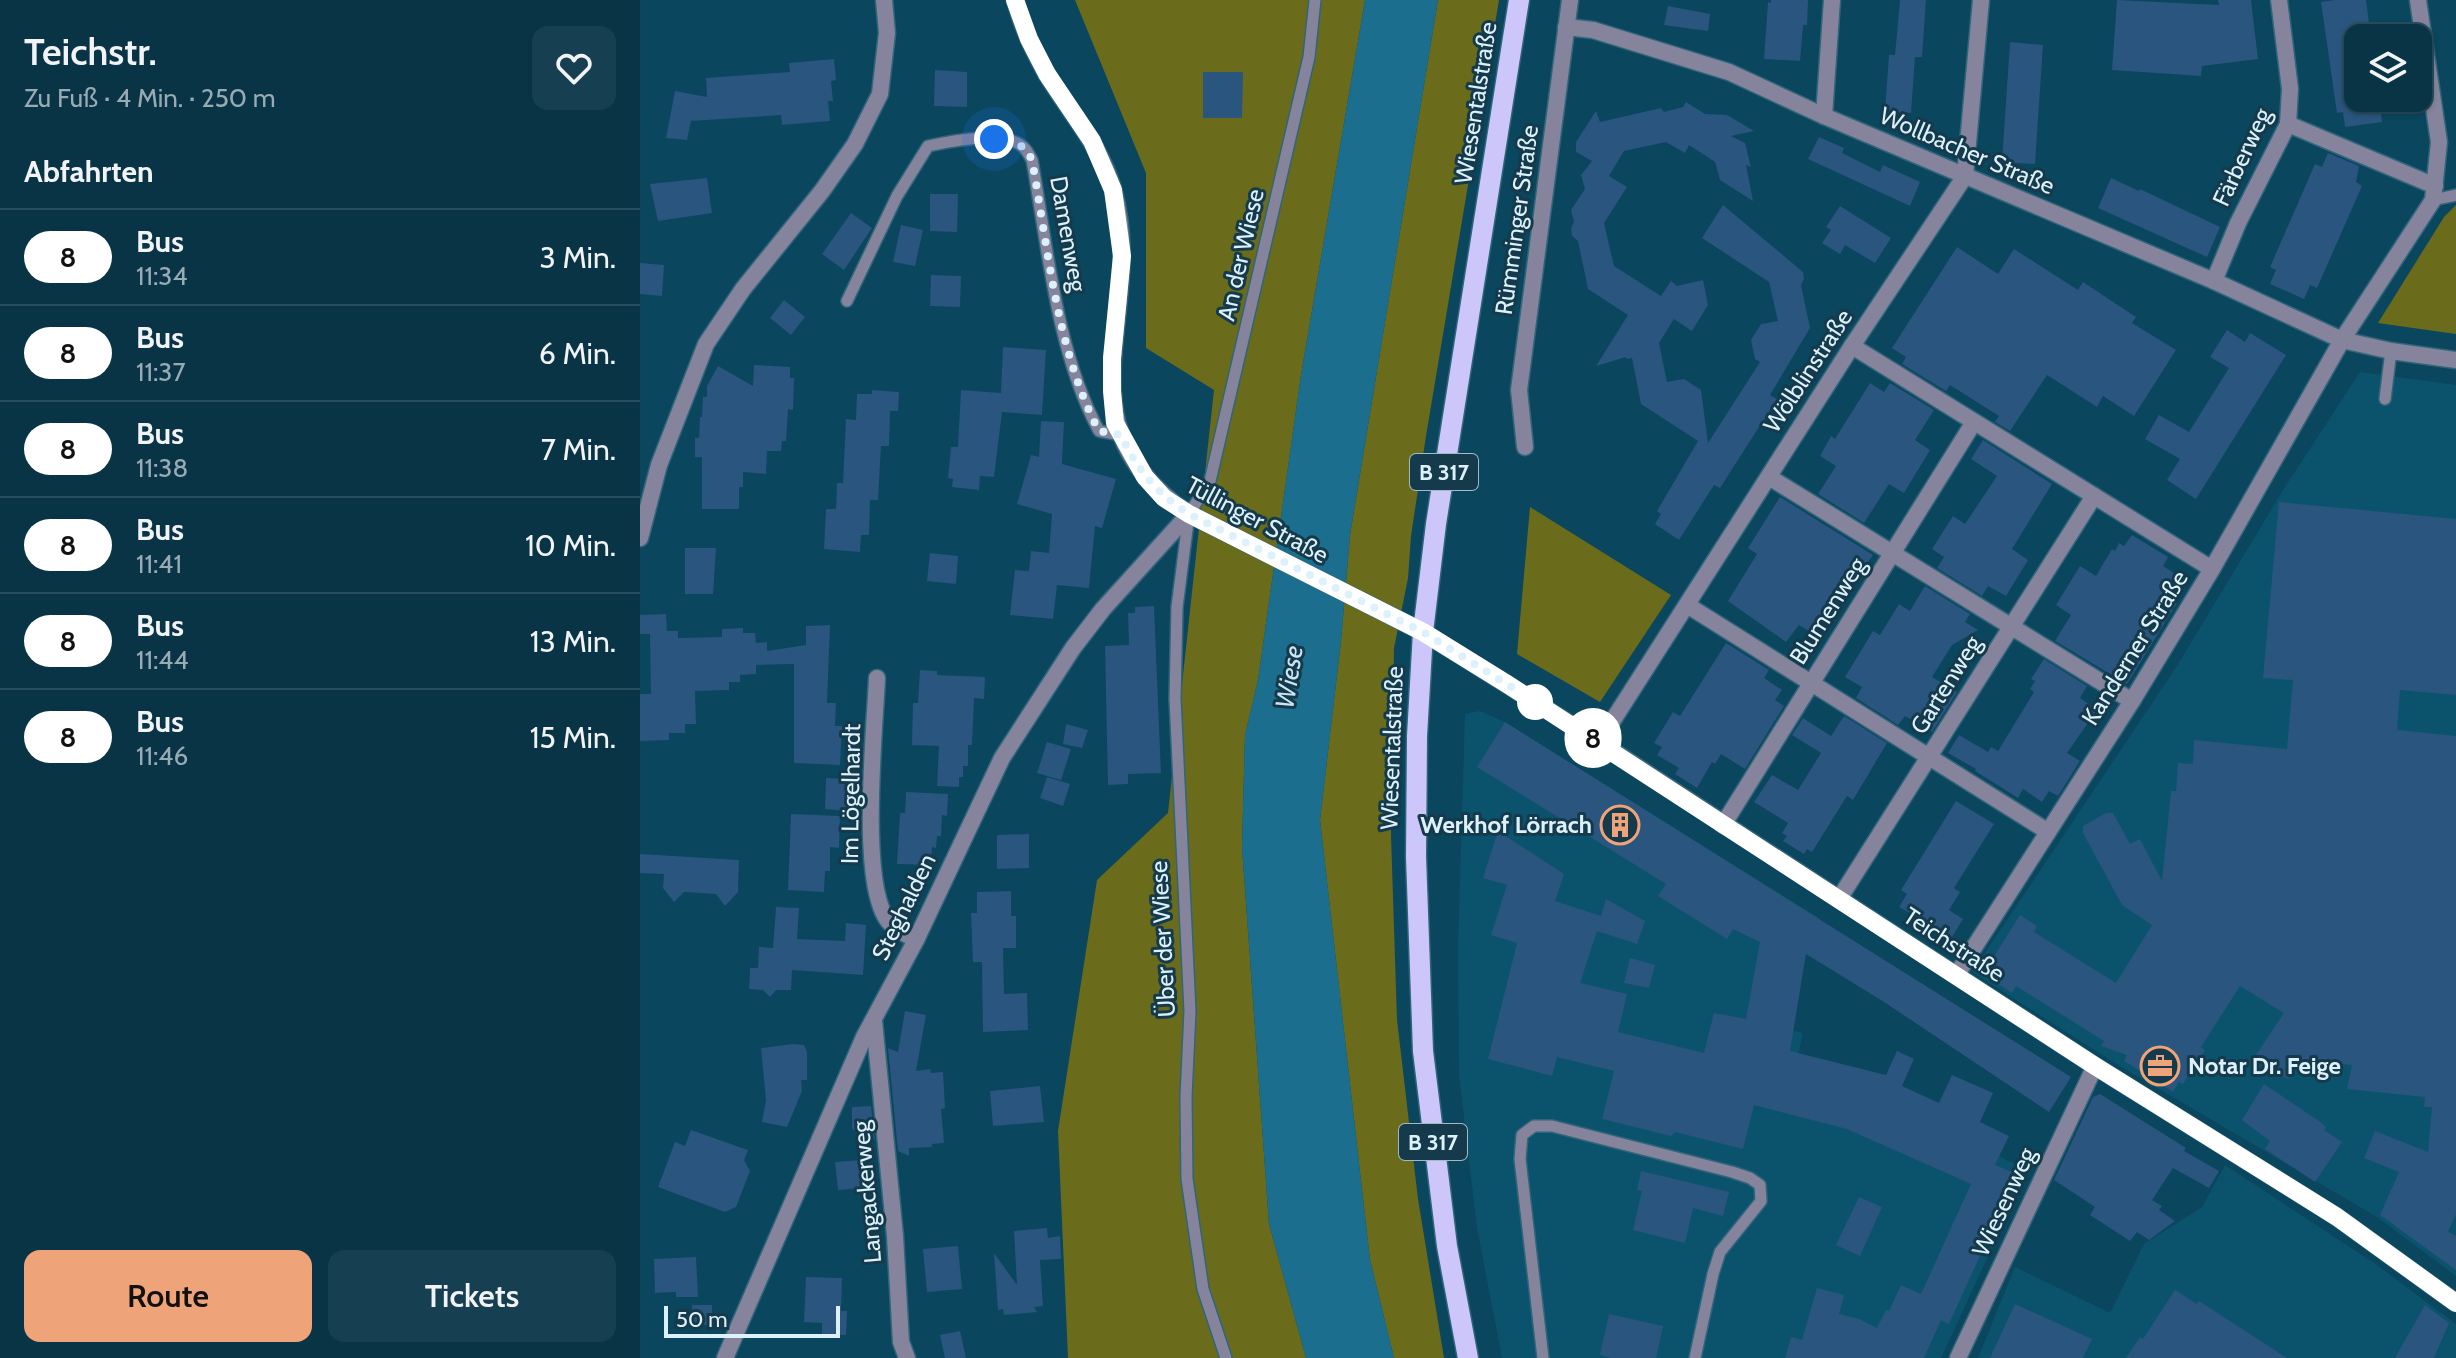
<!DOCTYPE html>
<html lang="de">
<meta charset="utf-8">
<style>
body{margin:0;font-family:Cabin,sans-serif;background:#163f51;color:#f1f3f6;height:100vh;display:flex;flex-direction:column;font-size:30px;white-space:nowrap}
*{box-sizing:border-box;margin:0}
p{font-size:26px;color:#98aab3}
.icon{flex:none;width:44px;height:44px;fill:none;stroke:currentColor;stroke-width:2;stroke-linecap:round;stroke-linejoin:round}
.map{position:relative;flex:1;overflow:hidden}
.drawer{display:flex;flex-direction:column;background:#083446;width:640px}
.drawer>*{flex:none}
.badge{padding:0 16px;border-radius:26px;font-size:28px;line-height:52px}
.controls{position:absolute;left:1704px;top:24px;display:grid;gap:16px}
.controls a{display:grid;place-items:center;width:88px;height:88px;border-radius:16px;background:#083446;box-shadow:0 2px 6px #0004,0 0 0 2px #294f5f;font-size:40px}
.scale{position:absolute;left:24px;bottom:20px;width:176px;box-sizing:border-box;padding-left:8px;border:4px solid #ddf1fc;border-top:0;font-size:22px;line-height:28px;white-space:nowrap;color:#ddf1fc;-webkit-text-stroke:6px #143a4b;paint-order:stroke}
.you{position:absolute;width:40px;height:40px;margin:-20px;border:6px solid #fff;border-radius:50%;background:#1a73e8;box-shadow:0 0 0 12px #1a73e833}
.map>.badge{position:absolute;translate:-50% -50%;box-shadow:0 0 0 4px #fff}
h2{padding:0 24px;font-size:30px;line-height:72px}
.round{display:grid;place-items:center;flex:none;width:84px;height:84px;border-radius:16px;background:#163f51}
.head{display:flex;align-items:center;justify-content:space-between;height:136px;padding:0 24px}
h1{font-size:38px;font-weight:600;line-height:60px}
.action{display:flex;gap:16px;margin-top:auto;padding:16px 24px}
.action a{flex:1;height:92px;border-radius:16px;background:#efa378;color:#111;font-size:32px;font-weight:600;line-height:92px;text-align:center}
.action a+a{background:#163f51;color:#f1f3f6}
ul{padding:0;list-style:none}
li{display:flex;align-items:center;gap:24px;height:96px;padding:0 24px;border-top:2px solid #294f5f}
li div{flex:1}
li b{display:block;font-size:30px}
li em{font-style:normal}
li .badge{min-width:88px;font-weight:700;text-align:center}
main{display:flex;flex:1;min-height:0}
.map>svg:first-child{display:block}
</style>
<main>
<section class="drawer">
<div class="head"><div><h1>Teichstr.</h1><p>Zu Fuß · 4 Min. · 250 m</p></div><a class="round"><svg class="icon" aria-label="heart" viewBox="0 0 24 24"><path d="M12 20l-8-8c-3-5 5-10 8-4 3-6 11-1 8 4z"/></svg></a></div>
<h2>Abfahrten</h2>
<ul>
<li><span class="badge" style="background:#fff;color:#111">8</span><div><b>Bus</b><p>11:34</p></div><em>3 Min.</em></li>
<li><span class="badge" style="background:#fff;color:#111">8</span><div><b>Bus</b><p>11:37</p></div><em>6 Min.</em></li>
<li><span class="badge" style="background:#fff;color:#111">8</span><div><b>Bus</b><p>11:38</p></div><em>7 Min.</em></li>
<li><span class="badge" style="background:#fff;color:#111">8</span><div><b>Bus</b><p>11:41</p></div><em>10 Min.</em></li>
<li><span class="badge" style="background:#fff;color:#111">8</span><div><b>Bus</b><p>11:44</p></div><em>13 Min.</em></li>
<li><span class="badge" style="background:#fff;color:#111">8</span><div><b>Bus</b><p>11:46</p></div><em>15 Min.</em></li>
</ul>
<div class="action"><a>Route</a><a>Tickets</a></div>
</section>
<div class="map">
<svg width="1816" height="1358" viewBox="0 0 1816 1358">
<rect width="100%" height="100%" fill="#0a465d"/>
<!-- built -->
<g fill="#0b536c">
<polygon points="1720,372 1816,385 1816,1276 1737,1217 1470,1060 1332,972 1537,666 1643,490"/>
<polygon points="840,711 865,722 1179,918 1153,959 1142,1028 1163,1033 1154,1076 1220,1091 1388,1170 1301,1358 862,1358 837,1228 819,1075 818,948 825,714"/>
<polygon points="1585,1165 1737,1265 1816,1324 1816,1358 1338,1358 1375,1267 1470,1313 1504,1244 1562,1207"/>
</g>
<!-- green -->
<g fill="#6b6c1b">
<polygon points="435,0 725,0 661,375 618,680 605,735 602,847 629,1224 666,1358 428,1358 418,1131 457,880 528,813 574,390 506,348 506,173"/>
<polygon points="798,0 859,0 786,436 771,536 768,578 754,648 751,835 757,1020 778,1199 804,1358 754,1358 730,1260 680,820 701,641 710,535"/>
<polygon points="1816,205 1816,334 1738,323 1804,217"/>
<polygon points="890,507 1031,595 960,702 877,654"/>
</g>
<!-- water -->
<polygon fill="#1c6e8f" points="725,0 798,0 710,535 701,641 680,820 730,1260 754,1358 666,1358 629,1224 602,847 605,735 618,680 661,375"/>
<!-- building -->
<g fill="#29557f">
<polygon points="1131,0 1168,0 1167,25 1163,25 1160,61 1124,59 1128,2 1131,3"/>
<polygon points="1260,0 1286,0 1282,57 1275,57 1271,113 1245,111 1249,55 1255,55"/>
<polygon points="1477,0 1579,5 1578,0 1611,0 1618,59 1562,66 1561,76 1472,70"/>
<polygon points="1695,0 1726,0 1731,38 1718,38 1718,98 1739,98 1742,122 1705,127 1703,112 1697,113 1681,2"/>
<polygon points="1028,6 1070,14 1068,31 1024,25"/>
<polygon points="1370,42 1403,45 1395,164 1362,162"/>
<polygon points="194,59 196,80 191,81 193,101 188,101 190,121 142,125 141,115 51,121 47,140 26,138 35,91 67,97 66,78 150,72 149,63"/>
<polygon points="295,70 327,72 327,107 294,106"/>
<polygon points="563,72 603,72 602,118 563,118"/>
<polygon points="1046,102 1065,114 1087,115 1114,131 1091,136 1105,143 1111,167 1106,165 1113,201 1080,180 1075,162 1049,145 1045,153 1026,142 984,151 969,176 987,187 964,223 974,266 1021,296 1031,281 1037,286 1063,280 1068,305 1052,331 1034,319 1019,343 1027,382 1044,379 1061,390 1068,443 1120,362 1115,359 1111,340 1121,324 1138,321 1129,282 1062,238 1083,205 1163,272 1164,279 1161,285 1170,328 1130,395 1137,399 1080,488 1074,485 1039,540 1015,524 1021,514 1017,511 1058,441 1001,404 992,358 987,359 986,357 956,366 988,315 948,289 938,241 932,236 931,228 934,222 931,210 945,189 941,175 952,161 936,152 936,142 956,111 960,122 1021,108 1024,112 1043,107"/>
<polygon points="1179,137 1204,148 1202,153 1240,172 1243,165 1280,182 1270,206 1168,159"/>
<polygon points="1688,153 1719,166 1716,182 1722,186 1677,288 1670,285 1664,299 1630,284 1636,270 1630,267 1675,164 1682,167"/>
<polygon points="67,178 72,213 18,221 10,184"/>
<polygon points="1471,178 1499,191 1500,189 1580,227 1567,257 1458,208"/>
<polygon points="290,194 318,194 317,232 290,231"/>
<polygon points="1200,206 1251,238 1235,263 1205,245 1200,254 1182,243 1191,230 1186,227"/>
<polygon points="211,213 232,228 204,270 182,254"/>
<polygon points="261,225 283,230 275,266 253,262"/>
<polygon points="1317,247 1358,274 1374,249 1438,290 1443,282 1496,317 1492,323 1536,350 1494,416 1463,396 1457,407 1407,375 1370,431 1355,422 1359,416 1310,385 1306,391 1262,364 1266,357 1252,348"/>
<polygon points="0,263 24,265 22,296 0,294"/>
<polygon points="291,275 321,276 320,307 290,306"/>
<polygon points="144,300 165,317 151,335 130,318"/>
<polygon points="1587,330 1605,342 1610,333 1646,355 1556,499 1527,480 1540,459 1505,439 1519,415 1549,432 1589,368 1570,357"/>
<polygon points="363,347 406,350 402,415 362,412 354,477 340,476 339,490 312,487 313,479 308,478 311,447 318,447 321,390 361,393"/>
<polygon points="114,365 150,367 150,378 154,378 153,410 148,409 146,441 142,441 141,451 127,451 126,474 103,472 103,487 99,487 99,509 62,509 62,457 55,457 55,438 59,438 60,417 62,417 63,397 67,397 67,386 78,366 113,386"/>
<polygon points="1230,383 1244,392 1250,383 1294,410 1275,440 1290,450 1264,493 1249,484 1224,523 1178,494 1196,466 1180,456 1191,436 1195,439"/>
<polygon points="232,390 259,392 258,411 250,411 249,446 241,446 238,500 230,500 229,535 221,535 220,552 184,549 186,509 196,509 197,483 203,483 206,419 216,420 217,394 232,394"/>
<polygon points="401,421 424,422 422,464 476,479 462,528 455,526 449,588 417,585 413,619 370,615 375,570 389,571 391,551 409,553 412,514 377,504 391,455 399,457"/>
<polygon points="1343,440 1412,484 1372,549 1388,560 1366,596 1348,586 1342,596 1297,568 1304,557 1292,549 1313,516 1325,524 1357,476 1331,459"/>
<polygon points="1140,497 1233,555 1177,636 1159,625 1146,642 1088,601 1117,554 1108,548"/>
<polygon points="1639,502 1816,519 1816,695 1760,690 1757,730 1816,736 1816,1214 1808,1232 1816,1236 1816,1270 1740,1215 1759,1172 1724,1158 1735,1131 1788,1152 1792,1107 1784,1107 1785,1097 1707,1089 1712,1065 1660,1060 1648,1079 1614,1058 1644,1013 1600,986 1561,1047 1565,1050 1543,1084 1539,1082 1533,1092 1484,1061 1487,1055 1461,1046 1464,1041 1376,986 1372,993 1343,974 1380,915 1397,926 1394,932 1476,983 1512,925 1482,905 1443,833 1443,826 1466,813 1473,813 1490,844 1500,839 1522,881 1531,791 1536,791 1538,763 1553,764 1554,740 1647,749 1653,680 1623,678"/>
<polygon points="1492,535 1528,557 1523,566 1540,577 1527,597 1537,603 1487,684 1415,641 1431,615 1416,605 1440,566 1456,576 1472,549 1475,551 1479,543 1484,546"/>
<polygon points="45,548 76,548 73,594 45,594"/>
<polygon points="290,553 318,556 316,584 287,581"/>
<polygon points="1285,586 1330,614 1325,622 1338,630 1312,645 1292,677 1317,692 1292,732 1265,716 1258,725 1216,698 1222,687 1205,677 1233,631 1240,635 1259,604 1270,611"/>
<polygon points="514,606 521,773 488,774 488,784 468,785 465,646 489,645 488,613 495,613 495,607"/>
<polygon points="26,614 27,631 38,631 38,638 82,637 82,629 103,628 103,633 115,633 116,643 127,642 127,651 166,645 166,626 190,625 187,703 196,703 195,726 202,726 200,765 154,763 154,664 116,665 116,674 100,675 100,682 89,682 89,690 55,691 56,724 45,724 45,733 29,733 29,740 0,741 0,694 11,694 10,634 0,634 0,615"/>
<polygon points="1086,643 1129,670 1124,678 1142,690 1135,700 1144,706 1105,769 1081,754 1075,764 1072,762 1057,788 1035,774 1039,768 1017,755 1022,747 1014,743 1033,712 1040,716"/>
<polygon points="1404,659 1447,686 1440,698 1457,710 1427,753 1440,761 1418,796 1409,791 1402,802 1383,789 1378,798 1335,771 1336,769 1308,753 1319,735 1348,752 1351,747 1358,751 1394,692 1390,689 1395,681 1391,679"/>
<polygon points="280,670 297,671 297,675 345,677 344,699 334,698 332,745 328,745 328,766 323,766 323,777 319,777 319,787 297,786 299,746 272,745 273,703 278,703"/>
<polygon points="1204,716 1247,743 1213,800 1207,796 1172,852 1167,849 1164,854 1143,841 1147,836 1142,833 1148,823 1114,802 1132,775 1158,790 1181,753 1152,735 1163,718 1191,736"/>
<polygon points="865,722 1431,1077 1409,1112 1244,1002 1166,954 1150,1051 1246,1075 1257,1051 1274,1059 1262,1086 1299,1103 1312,1075 1353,1093 1340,1122 1369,1136 1355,1165 1381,1176 1353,1238 1349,1236 1309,1324 1301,1320 1284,1358 1145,1358 1151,1337 1162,1340 1177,1288 1204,1295 1199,1314 1219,1319 1237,1328 1246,1310 1249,1311 1261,1285 1281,1294 1331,1184 1207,1129 1114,1105 1103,1149 1035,1132 1031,1136 962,1119 974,1071 917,1057 912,1076 848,1059 877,943 851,935 867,885 843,878 858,831 924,874 915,901 961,916 966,899 1005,921 997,944 957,931 940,983 987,994 978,1032 1064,1053 1074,1013 1106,1019 1120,942 1093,929 1087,939 1018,896 1026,884 837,767"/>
<polygon points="426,724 448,730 442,748 423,744"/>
<polygon points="407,742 431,749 421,780 397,773"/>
<polygon points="407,777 430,784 423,806 400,798"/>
<polygon points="186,778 207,779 206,811 185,809"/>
<polygon points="266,792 308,794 307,816 302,815 301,836 297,836 296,848 292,847 291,865 257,864 260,813 265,813"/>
<polygon points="1316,801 1354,824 1314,888 1320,892 1309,910 1323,919 1312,937 1259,907 1267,894 1261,890"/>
<polygon points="151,814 200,816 199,848 190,847 190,871 185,871 184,892 148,890"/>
<polygon points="389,834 389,868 357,869 357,835"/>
<polygon points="0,854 99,860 98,892 85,906 76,894 44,892 34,902 23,888 24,874 0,873"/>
<polygon points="371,891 371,916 376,916 376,948 363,948 364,994 387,993 388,1030 343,1032 342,962 333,962 331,913 337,913 337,892"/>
<polygon points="136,907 159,908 157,939 205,941 206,923 226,925 223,975 152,970 151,990 136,990 130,997 123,990 109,989 110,968 118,968 119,947 133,948"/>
<polygon points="990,958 1015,965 1009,988 984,983"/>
<polygon points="265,1011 286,1015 276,1071 290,1069 291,1073 303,1072 305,1108 301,1109 304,1143 292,1144 292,1147 269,1148 269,1156 258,1151 248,1048 258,1052"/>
<polygon points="153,1044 164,1045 167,1052 167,1080 161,1080 162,1091 147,1127 122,1122 126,1100 121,1048"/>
<polygon points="1624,1084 1679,1121 1686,1127 1684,1130 1702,1142 1675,1182 1625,1149 1630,1141 1602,1120"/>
<polygon points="400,1086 404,1122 353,1126 350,1091"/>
<polygon points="1460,1094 1546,1148 1544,1151 1579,1171 1569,1188 1533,1168 1512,1200 1522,1206 1519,1210 1535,1221 1509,1240 1497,1232 1490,1241 1450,1215 1455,1207 1414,1180 1453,1097"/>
<polygon points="231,1106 235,1140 212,1129 212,1107"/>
<polygon points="51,1130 108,1150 104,1160 110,1171 96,1207 85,1212 18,1187 35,1142 45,1146"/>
<polygon points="221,1160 223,1188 198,1190 195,1162"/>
<polygon points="1001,1171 1089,1192 1083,1216 1053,1208 1045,1243 993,1230 1002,1191 997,1190"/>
<polygon points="1219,1197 1242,1207 1220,1256 1196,1245"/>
<polygon points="407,1228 408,1238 420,1236 421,1259 400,1260 403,1306 394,1307 397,1312 364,1315 363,1309 358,1310 354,1253 377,1285 374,1231"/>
<polygon points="318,1246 322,1289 287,1292 283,1249"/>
<polygon points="56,1257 58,1297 36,1297 36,1292 15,1293 14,1259"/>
<polygon points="166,1277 202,1278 201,1311 207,1311 206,1335 182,1335 182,1323 164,1322"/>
<polygon points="1535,1290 1557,1304 1559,1301 1647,1358 1486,1358 1500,1337 1503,1339"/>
<polygon points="1375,1304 1452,1339 1443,1358 1350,1358"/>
<rect x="52" y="1305" width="20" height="20"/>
<polygon points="1785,1305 1809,1323 1794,1358 1755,1358"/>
<polygon points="969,1314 1023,1326 1016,1358 972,1358 960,1355"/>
<polygon points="320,1331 326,1358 305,1358 300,1335"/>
</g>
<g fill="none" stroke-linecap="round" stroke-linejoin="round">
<!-- service casing -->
<g stroke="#30657a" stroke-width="14">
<g id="service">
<polyline points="1793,200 1816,195"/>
<path d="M207,301L257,196L288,146C311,141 369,129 385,149C388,152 390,157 392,160C408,249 416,351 459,431L481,435"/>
<polyline points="1745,399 1751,351"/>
<polyline points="586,1358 563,1289 547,1179 546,1097 550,1011 535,699 537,607 549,514 570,481 669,57 675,0"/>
<polyline points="903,1358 880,1159 882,1135 894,1126 912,1126 1092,1172 1110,1178 1120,1185 1121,1201 1080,1252 1073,1274 1055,1358"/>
</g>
</g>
<!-- minor casing -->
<g stroke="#30657a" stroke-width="19">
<g id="minor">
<path d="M375,0C382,26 393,50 406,73C429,112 460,144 473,189C509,313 411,423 549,514L783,632"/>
<polyline points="926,27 953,30 1089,72 1184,116 1574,281 1702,340 1751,351 1816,360"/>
<polyline points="1184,116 1192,0"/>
<polyline points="1648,124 1795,186"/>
<polyline points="1574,281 1598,223 1648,124 1650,89 1639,0"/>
<polyline points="1212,346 1572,569"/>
<polyline points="885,447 879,390 930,0"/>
<polyline points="1129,477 1492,701"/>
<polyline points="0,538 19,465 66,344 103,289 182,191 215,144 240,94 247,33 244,0"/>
<polyline points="1047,605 1407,831"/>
<path d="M237,678C235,727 218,890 250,923C256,930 268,935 276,940"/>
<polyline points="959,742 1212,346 1325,176 1341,0"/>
<polyline points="1083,825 1334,422"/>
<polyline points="1199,899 1454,496"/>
<polyline points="1317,974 1492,701 1572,569 1702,340 1793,200 1799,142 1778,0"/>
<polyline points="234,1021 255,1236 261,1342 267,1358"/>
<polyline points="85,1358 224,1037 276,940 362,758 433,648 463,609 549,514"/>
<polyline points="1318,1358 1455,1066"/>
</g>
</g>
<!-- tertiary casing -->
<g stroke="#30657a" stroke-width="19">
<polyline id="tertiary" points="783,632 959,742 1455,1066 1697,1217 1816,1303"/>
</g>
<!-- primary casing -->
<g stroke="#30657a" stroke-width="23">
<polyline id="primary" points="828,1358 807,1246 783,1051 776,857 777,736 783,632 796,524 879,0"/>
</g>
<!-- service -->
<use href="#service" stroke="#86849d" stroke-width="11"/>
<!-- minor -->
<use href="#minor" stroke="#86849d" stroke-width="16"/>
<!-- tertiary -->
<use href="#tertiary" stroke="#86849d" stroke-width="16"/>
<!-- primary -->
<use href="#primary" stroke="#ccc6fa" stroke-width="20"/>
</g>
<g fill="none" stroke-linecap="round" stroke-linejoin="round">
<!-- line casing -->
<g stroke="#fff" stroke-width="18">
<polyline id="line" points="375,0 389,39 407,74 452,141 473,190 482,256 472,358 472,391 475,423 505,477 524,498 549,514 783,632 867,684 1455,1066 1697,1217 1816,1303"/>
</g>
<!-- line -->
<use href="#line" stroke="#fff" stroke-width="12"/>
<!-- walk -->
<path stroke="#ddf1fc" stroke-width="8" stroke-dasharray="0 14.4" d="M354,139C373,139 383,143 392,160C408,248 417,352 459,431L481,435C497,470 517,493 549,514L783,632L902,706L895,702"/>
</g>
<!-- icons -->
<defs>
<g id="building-ring" transform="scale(2)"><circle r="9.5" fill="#143a4b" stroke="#efa378" stroke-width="1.5"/><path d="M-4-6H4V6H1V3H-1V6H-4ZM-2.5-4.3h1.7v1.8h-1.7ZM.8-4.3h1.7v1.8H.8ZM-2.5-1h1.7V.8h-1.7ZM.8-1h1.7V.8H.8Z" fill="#efa378"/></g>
<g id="office-ring" transform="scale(2)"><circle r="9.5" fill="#143a4b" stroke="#efa378" stroke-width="1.5"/><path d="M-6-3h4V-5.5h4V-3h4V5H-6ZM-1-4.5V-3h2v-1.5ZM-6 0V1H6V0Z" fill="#efa378"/></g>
</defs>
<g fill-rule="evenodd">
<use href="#building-ring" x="980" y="825"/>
<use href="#office-ring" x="1520" y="1066"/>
</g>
<!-- markers -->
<circle fill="#fff" stroke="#fff" stroke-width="4" cx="895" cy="702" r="16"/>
<g text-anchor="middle" stroke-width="6" stroke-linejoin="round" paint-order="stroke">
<!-- shield labels -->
<g fill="#143a4b" stroke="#a1bac7" stroke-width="2">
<rect x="770" y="454" width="68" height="36" rx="6"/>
<rect x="759" y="1124" width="68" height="36" rx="6"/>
</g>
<g font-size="22" font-weight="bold" fill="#ddf1fc">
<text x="804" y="480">B 317</text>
<text x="793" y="1150">B 317</text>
</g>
<!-- street labels -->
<g font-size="24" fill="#ddf1fc" stroke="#143a4b">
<text transform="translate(836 103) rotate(-81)" y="8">Wiesentalstraße</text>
<text transform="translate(1327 151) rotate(23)" y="8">Wollbacher Straße</text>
<text transform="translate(1602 157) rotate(-65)" y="8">Färberweg</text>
<text transform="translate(877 220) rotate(-82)" y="8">Rümminger Straße</text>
<text transform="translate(428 234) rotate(80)" y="8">Damenweg</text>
<text transform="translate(601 255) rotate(-77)" y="8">An der Wiese</text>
<text transform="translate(1168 371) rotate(-57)" y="8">Wölblinstraße</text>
<text transform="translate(617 520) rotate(28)" y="8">Tüllinger Straße</text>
<text transform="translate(1188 611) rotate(-58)" y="8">Blumenweg</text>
<text transform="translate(1495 648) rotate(-58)" y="8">Kanderner Straße</text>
<text transform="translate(1306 685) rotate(-58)" y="8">Gartenweg</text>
<text transform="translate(752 748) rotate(-88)" y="8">Wiesentalstraße</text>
<text transform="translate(211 794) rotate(-89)" y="8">Im Lögelhardt</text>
<text transform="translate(264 907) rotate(-64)" y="8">Steghalden</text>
<text transform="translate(523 939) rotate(-93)" y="8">Über der Wiese</text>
<text transform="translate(1314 945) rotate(33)" y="8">Teichstraße</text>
<text transform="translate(227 1192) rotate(-95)" y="8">Langackerweg</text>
<text transform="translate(1364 1202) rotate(-65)" y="8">Wiesenweg</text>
</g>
<!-- poi labels -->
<g font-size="24" font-weight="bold" fill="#ddf1fc" stroke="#143a4b" text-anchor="end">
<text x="952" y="833">Werkhof Lörrach</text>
<text x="1548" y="1074" text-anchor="start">Notar Dr. Feige</text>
</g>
<!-- water labels -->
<g font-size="26" font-style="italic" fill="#cae6f5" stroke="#143a4b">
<text transform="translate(649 677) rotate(-81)" y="9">Wiese</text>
</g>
</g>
</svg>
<div class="controls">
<a><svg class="icon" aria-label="layers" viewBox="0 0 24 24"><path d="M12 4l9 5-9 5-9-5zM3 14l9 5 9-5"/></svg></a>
</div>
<div class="scale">50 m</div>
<div class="you" style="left:354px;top:139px"></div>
<b class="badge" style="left:953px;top:738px;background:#fff;color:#111">8</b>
</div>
</main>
